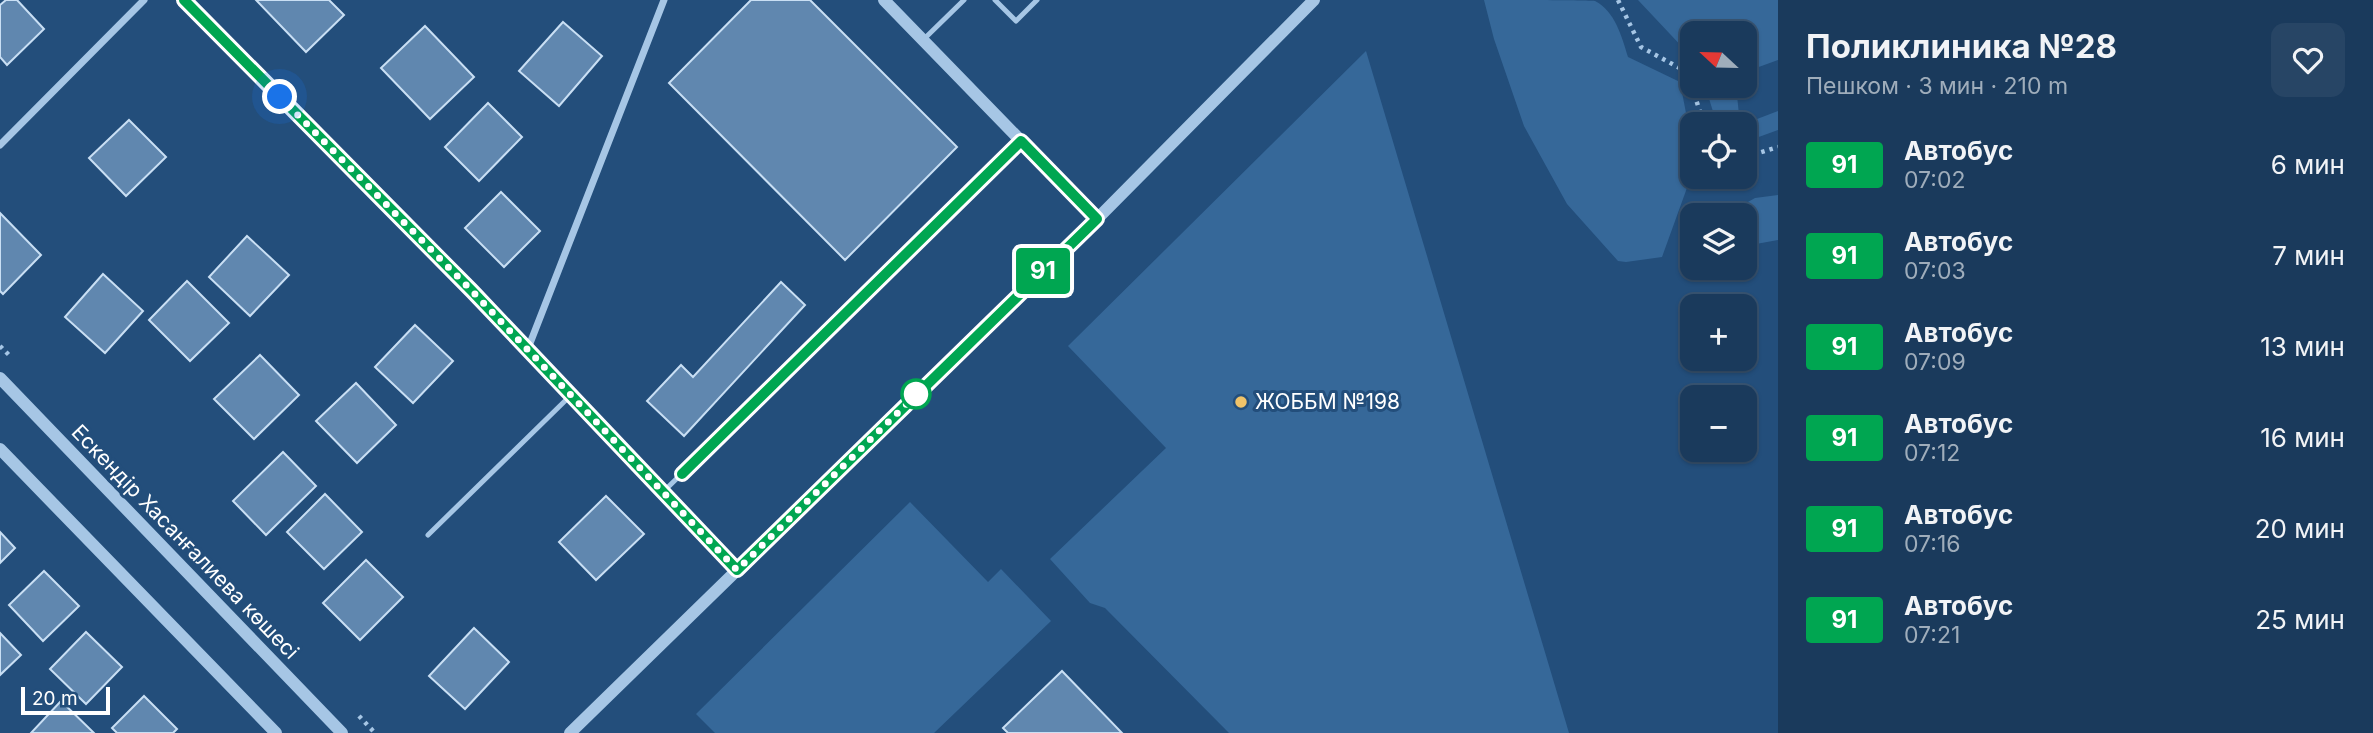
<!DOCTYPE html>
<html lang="ru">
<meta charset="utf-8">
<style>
body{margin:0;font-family:Inter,sans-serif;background:#274565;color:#f1f3f6;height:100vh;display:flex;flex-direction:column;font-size:26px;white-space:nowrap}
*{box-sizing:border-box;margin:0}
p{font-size:23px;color:#9fadbb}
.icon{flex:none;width:38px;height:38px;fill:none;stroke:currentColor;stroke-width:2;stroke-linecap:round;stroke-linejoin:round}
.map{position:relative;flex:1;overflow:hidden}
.sheet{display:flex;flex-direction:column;background:#1a3a5c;width:595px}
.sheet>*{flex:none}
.badge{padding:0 14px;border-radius:5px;font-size:24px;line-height:46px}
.needle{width:46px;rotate:292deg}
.controls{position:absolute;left:1680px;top:21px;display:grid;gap:14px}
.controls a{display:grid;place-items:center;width:77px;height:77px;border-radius:14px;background:#1a3a5c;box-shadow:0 2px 5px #0004,0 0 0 2px #385472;font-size:35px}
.scale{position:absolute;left:21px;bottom:18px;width:89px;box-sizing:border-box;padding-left:7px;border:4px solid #fff;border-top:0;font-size:19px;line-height:24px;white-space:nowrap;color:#fff;-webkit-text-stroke:5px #234e7b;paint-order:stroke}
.you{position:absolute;width:35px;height:35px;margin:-18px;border:5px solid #fff;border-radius:50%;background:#1a73e8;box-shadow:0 0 0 10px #1a73e833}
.map>.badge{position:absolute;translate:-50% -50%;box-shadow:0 0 0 4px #fff}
.round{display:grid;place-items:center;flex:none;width:74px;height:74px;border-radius:14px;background:#274565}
.summary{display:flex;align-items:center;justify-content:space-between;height:119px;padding:0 28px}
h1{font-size:33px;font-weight:700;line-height:52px}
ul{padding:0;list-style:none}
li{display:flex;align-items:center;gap:21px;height:91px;padding:0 28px}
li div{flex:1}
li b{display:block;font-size:26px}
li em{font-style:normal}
li .badge{min-width:77px;font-weight:700;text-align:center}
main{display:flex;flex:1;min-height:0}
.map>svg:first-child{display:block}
</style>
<main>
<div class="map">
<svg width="1778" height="733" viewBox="0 0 1778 733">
<rect width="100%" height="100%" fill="#234e7b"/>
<!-- green -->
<g fill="#366899">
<path d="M1484,0C1501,0 1586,0 1595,1C1615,11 1622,37 1628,57L1680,82L1692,144V174L1662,257L1626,262L1618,261L1567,204L1524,126L1494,39Z"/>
<polygon points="1638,0 1778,0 1778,60 1745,72 1745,33 1692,33 1692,61 1686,51"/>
<polygon points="1366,51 1569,733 1229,733 1105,608 1090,603 1050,559 1166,448 1068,346"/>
<polygon points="1705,86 1736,86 1740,124 1717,124"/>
<polygon points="1778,111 1778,130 1745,142 1744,124"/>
<polygon points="1778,195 1778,240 1745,246 1745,215 1725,215 1755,198"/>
<polygon points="910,502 988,582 1001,569 1051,621 934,733 715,733 696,714"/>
</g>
<!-- building -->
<g fill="#6087af" stroke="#c9dff4" stroke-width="2">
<polygon points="6,0 17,0 44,29 7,65 0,57 0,5"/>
<polygon points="256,0 329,0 344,15 306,52"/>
<polygon points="751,0 810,0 957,147 845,260 669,83"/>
<polygon points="563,22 602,56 559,106 519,71"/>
<polygon points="425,26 474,77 430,119 381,68"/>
<polygon points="488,103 522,137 479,181 445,147"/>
<polygon points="129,120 166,157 126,196 89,158"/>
<polygon points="501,192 540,231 504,267 465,228"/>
<polygon points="0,213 41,255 3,294 0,291"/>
<polygon points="247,236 289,275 250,316 209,277"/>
<polygon points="103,274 143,311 105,353 65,317"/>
<polygon points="187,281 229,323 190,361 149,320"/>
<polygon points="781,282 805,305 684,436 647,401 681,365 693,377"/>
<polygon points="415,325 453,361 413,403 375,367"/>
<polygon points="260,355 299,395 254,439 214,399"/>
<polygon points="356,383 396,425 357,463 316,421"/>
<polygon points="283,452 316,486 266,535 233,501"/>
<polygon points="325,494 362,532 324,569 287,532"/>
<polygon points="606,496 644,534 596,580 559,542"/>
<polygon points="0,532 15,548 0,563"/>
<polygon points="366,560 403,597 360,640 323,603"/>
<polygon points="44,571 79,606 43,641 9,605"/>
<polygon points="474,628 509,662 465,709 429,676"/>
<polygon points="86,632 122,667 86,704 50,669"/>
<polygon points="0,633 21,655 0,675"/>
<polygon points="1062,671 1122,733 1008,733 1003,728"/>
<polygon points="144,696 177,729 173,733 117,733 112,728"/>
<polygon points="61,701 94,733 31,733"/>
</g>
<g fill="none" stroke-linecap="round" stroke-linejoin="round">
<!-- path -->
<g stroke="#a6c6e5" stroke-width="4.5" stroke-dasharray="3.5 5" stroke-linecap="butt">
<polyline points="1618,0 1641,47 1687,72 1704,124"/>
<polyline points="1745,157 1778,147"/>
<polyline points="0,346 12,358"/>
<polyline points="359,716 375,733"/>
</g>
<!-- service -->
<g stroke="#a6c6e5" stroke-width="5">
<polyline points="995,0 1016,21 1037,0"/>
<polyline points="923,40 964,0"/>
<polyline points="663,492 1021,142"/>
<polyline points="428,535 570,396"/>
</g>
<!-- minor -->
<g stroke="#a6c6e5" stroke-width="7">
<polyline points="184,0 472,291 737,570"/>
<polyline points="0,145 144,0"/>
<polyline points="527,351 664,0"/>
</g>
<!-- tertiary -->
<g stroke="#a6c6e5" stroke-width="12">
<polyline points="884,0 1097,219"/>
<polyline points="0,378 342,733"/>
<polyline points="0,449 276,733"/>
<polyline points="570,733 1097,219 1314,0"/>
</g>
</g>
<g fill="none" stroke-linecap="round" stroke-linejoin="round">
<!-- line casing -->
<g stroke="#fff" stroke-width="16">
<polyline id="line" points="184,0 472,291 737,570 1097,219 1021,141 682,474"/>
</g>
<!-- line -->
<use href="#line" stroke="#00a651" stroke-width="10"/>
<!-- walk -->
<polyline stroke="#fff" stroke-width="7" stroke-dasharray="0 12.6" points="280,97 472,291 737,570 923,388 916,394"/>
</g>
<!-- markers -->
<circle fill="#fff" stroke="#00a651" stroke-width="3.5" cx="916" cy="394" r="14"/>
<circle fill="#f0c369" stroke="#234e7b" stroke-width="2.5" cx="1241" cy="402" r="7"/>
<g text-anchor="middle" stroke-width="6" stroke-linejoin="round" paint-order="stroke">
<!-- poi labels -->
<g font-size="21" fill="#fff" stroke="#234e7b" text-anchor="start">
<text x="1255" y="409">ЖОББМ №198</text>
</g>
<!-- street labels -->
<g font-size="21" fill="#fff" stroke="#234e7b">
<text transform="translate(185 542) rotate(46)" y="7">Ескендір Хасанғалиева көшесі</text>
</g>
</g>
</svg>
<div class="controls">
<a><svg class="needle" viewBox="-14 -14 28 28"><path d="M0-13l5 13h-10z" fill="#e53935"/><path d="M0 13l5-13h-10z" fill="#9fadbb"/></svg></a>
<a><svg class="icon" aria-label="locate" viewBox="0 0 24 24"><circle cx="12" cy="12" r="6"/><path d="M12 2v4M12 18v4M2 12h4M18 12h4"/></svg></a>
<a><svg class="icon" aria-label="layers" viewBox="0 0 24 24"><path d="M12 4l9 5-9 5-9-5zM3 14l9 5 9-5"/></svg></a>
<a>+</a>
<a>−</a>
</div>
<div class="scale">20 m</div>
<div class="you" style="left:280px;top:97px"></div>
<b class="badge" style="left:1043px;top:271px;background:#00a651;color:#fff">91</b>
</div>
<section class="sheet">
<div class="summary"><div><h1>Поликлиника №28</h1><p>Пешком · 3 мин · 210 m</p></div><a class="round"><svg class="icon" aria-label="heart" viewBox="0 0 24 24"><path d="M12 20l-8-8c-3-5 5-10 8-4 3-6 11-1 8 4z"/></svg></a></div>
<ul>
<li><span class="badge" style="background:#00a651;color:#fff">91</span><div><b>Автобус</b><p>07:02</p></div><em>6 мин</em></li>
<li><span class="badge" style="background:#00a651;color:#fff">91</span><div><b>Автобус</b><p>07:03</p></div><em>7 мин</em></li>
<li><span class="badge" style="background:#00a651;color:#fff">91</span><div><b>Автобус</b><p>07:09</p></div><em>13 мин</em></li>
<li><span class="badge" style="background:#00a651;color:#fff">91</span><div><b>Автобус</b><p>07:12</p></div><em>16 мин</em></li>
<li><span class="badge" style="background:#00a651;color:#fff">91</span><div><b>Автобус</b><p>07:16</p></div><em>20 мин</em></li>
<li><span class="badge" style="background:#00a651;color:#fff">91</span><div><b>Автобус</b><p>07:21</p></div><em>25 мин</em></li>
</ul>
</section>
</main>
